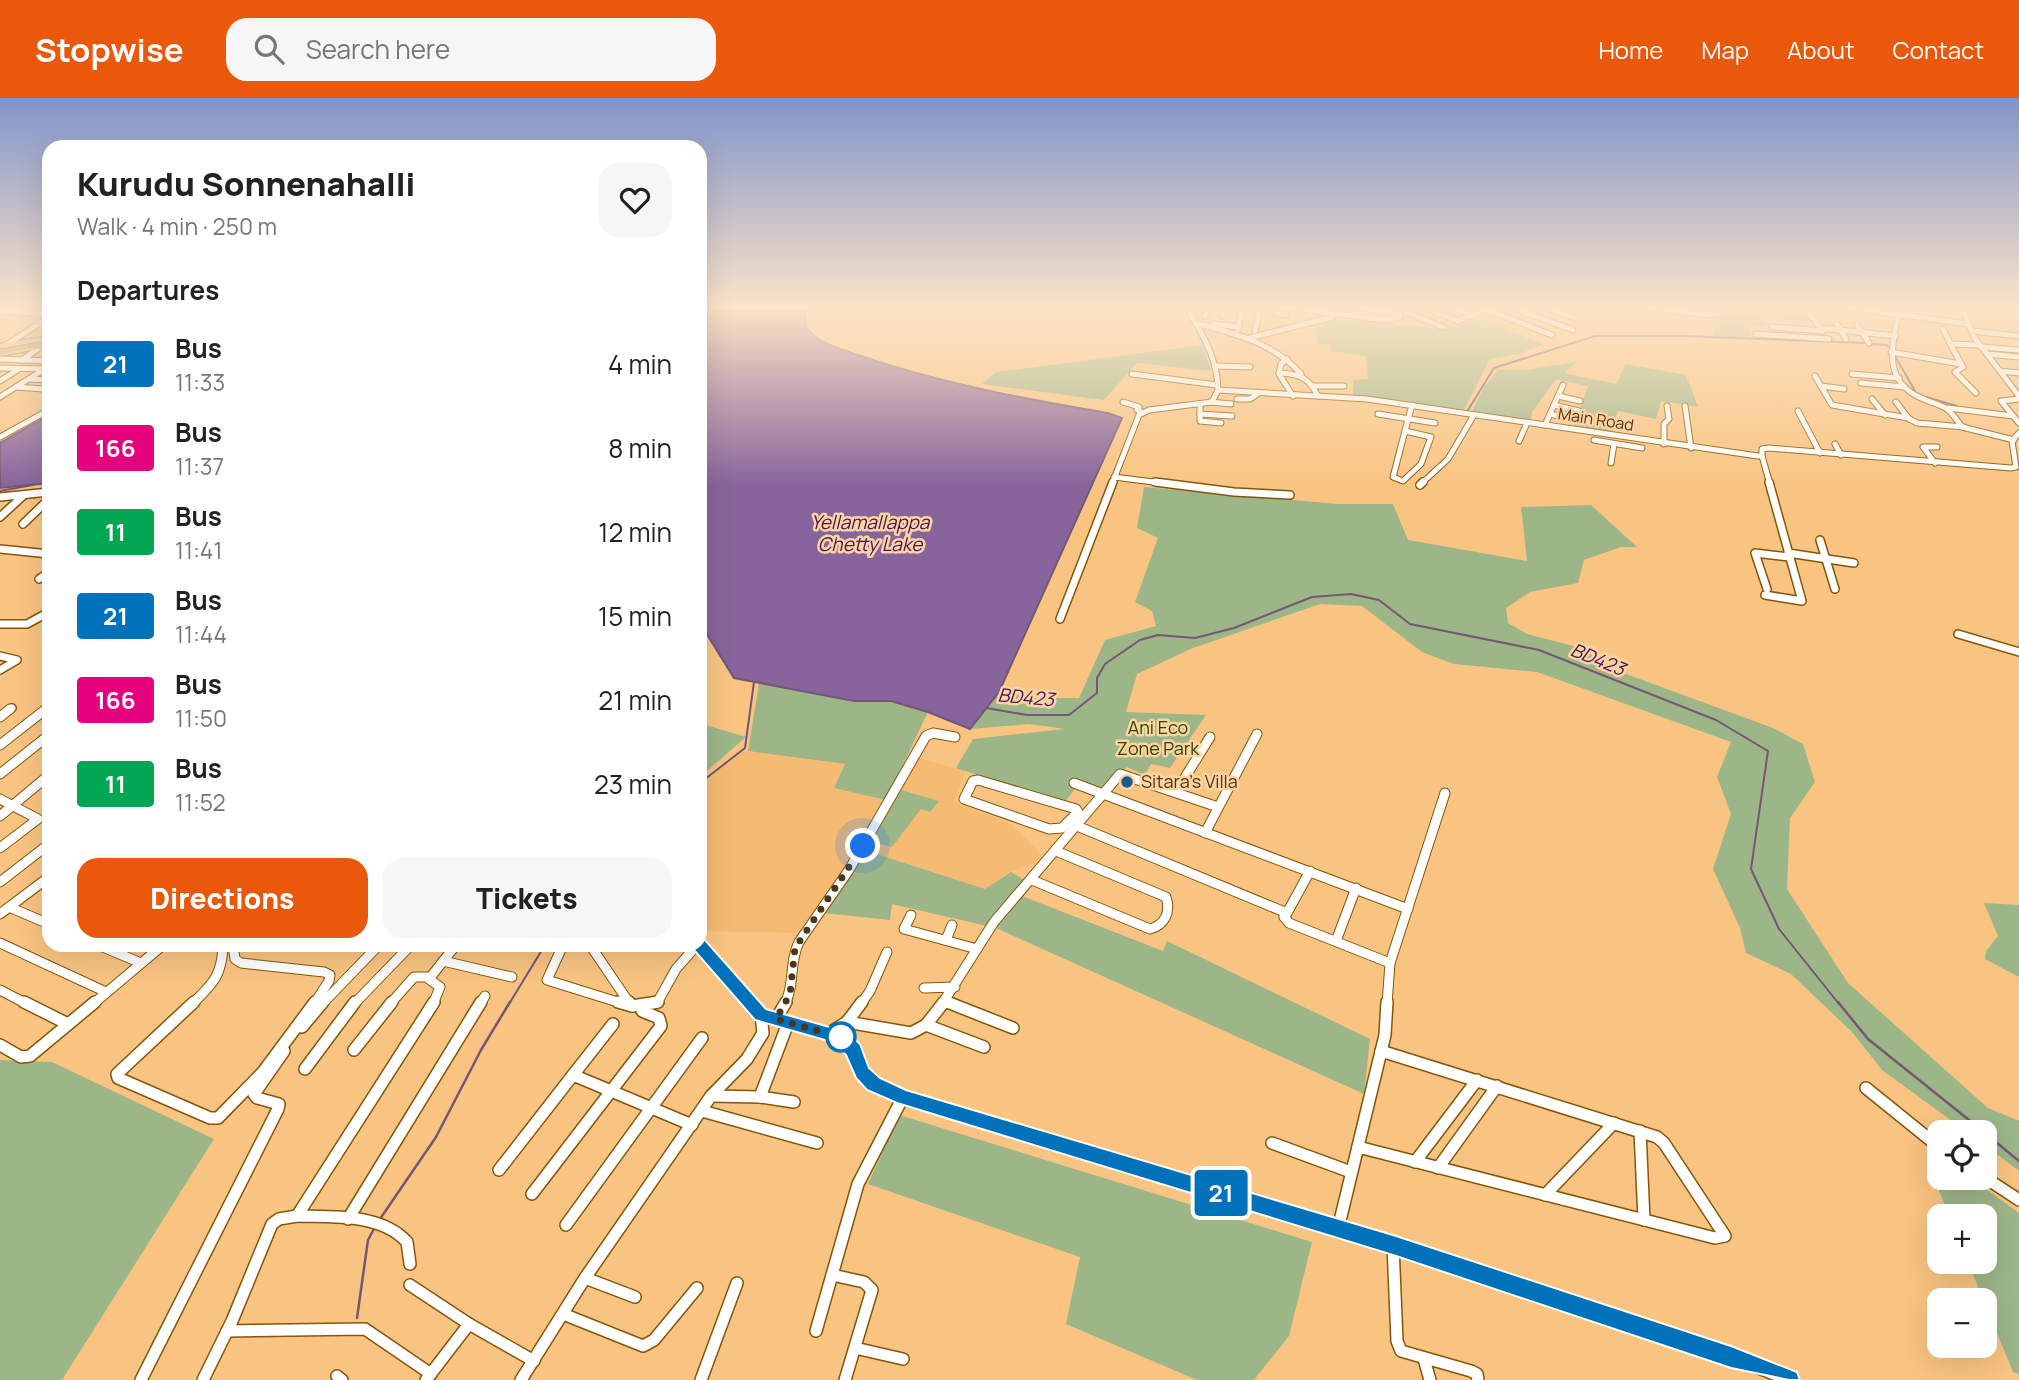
<!DOCTYPE html>
<meta charset="utf-8">
<style>
body{margin:0;font-family:Manrope,sans-serif;background:#f6f6f6;color:#222;height:100vh;display:flex;flex-direction:column;font-size:26px;white-space:nowrap}
*{box-sizing:border-box;margin:0}
p{font-size:23px;color:#767676}
.icon{flex:none;width:38px;height:38px;fill:none;stroke:currentColor;stroke-width:2;stroke-linecap:round;stroke-linejoin:round}
.map{position:relative;flex:1;overflow:hidden}
.side{position:absolute;left:42px;top:42px;width:665px;height:812px;display:flex;flex-direction:column;background:#fff;border-radius:21px;box-shadow:0 7px 28px #0002}
.side>*{flex:none}
.badge{padding:0 14px;border-radius:5px;font-size:24px;line-height:46px}
.tools{position:absolute;left:1927px;top:1022px;display:grid;gap:14px}
.tools a{display:grid;place-items:center;width:70px;height:70px;border-radius:14px;background:#fff;box-shadow:0 7px 28px #0002;font-size:35px}
.you{position:absolute;width:35px;height:35px;margin:-18px;border:5px solid #fff;border-radius:50%;background:#1a73e8;box-shadow:0 0 0 10px #1a73e833}
.map>.badge{position:absolute;translate:-50% -50%;box-shadow:0 0 0 4px #fff}
h2{padding:0 35px;font-size:26px;line-height:63px}
.round{display:grid;place-items:center;flex:none;width:74px;height:74px;border-radius:21px;background:#f6f6f6}
.headline{display:flex;align-items:center;justify-content:space-between;height:119px;padding:0 35px}
h1{font-size:33px;font-weight:800;line-height:52px}
.button{display:flex;gap:14px;margin-top:auto;padding:14px 35px}
.button a{flex:1;height:80px;border-radius:21px;background:#ea580c;color:#fff;font-size:28px;font-weight:800;line-height:80px;text-align:center}
.button a+a{background:#f6f6f6;color:#222}
ul{padding:0;list-style:none}
li{display:flex;align-items:center;gap:21px;height:84px;padding:0 35px}
li div{flex:1}
li b{display:block;font-size:26px}
li em{font-style:normal}
li .badge{min-width:77px;font-weight:700;text-align:center}
header{display:flex;align-items:center;gap:42px;box-sizing:border-box;height:98px;padding:0 35px;background:#ea580c;color:#fff}
header strong{font-size:33px}
nav{display:flex;gap:38px;margin-inline-start:auto;font-size:24px}
.search{width:490px;height:63px;background:#f6f6f6;display:flex;align-items:center;gap:18px;box-sizing:border-box;padding:0 24px;border-radius:21px;color:#767676;font-size:26px}
.map>svg:first-child{display:block}
</style>
<header>
<strong>Stopwise</strong>
<div class="search"><svg class="icon" aria-label="search" viewBox="0 0 24 24"><circle cx="10" cy="10" r="6"/><path d="M15 15l6 6"/></svg>Search here</div>
<nav><a>Home</a><a>Map</a><a>About</a><a>Contact</a></nav>
</header>
<div class="map">
<svg width="2019" height="1282" viewBox="0 0 2019 1282">
<rect width="100%" height="100%" fill="#f9c482"/>
<!-- built -->
<g fill="#f5bb72">
<polygon points="870,209 1178,209 1184,218 1109,214 1105,218 1037,213 1026,226 990,224 983,230 935,226"/>
<polygon points="0,216 49,220 49,238 0,246"/>
<polygon points="744,653 845,666 834,690 886,702 864,743 815,814 796,835 700,833 700,687"/>
<polygon points="919,660 965,673 954,704 1011,726 1042,757 1034,765 1007,775 985,792 867,753"/>
</g>
<!-- green -->
<g fill="#9db688">
<polygon points="1637,209 1801,209 1813,224 1764,220 1768,229 1747,228 1750,239 1714,238 1712,220"/>
<polygon points="1476,220 1543,246 1520,256 1490,261 1464,312 1353,297 1353,282 1368,281 1366,258 1331,253 1330,246 1318,246 1315,228 1324,228 1334,221 1445,231"/>
<polygon points="1203,247 1211,273 1137,265 1104,302 982,286 996,274"/>
<polygon points="1577,264 1564,275 1616,286 1626,266 1686,277 1698,309 1661,303 1656,321 1618,313 1610,335 1573,329 1588,288 1556,281 1532,314 1531,322 1472,313 1483,291 1498,272 1525,272"/>
<polygon points="1144,389 1338,406 1393,406 1408,442 1527,463 1521,409 1591,407 1637,449 1621,449 1584,462 1578,485 1530,494 1506,510 1508,525 1527,536 1577,549 1618,573 1773,630 1803,646 1815,684 1790,720 1787,791 1848,885 1988,1010 2019,1023 2019,1073 1985,1047 1984,1034 1967,1034 1882,972 1852,934 1791,876 1746,855 1740,830 1713,771 1731,716 1717,679 1731,644 1537,574 1454,566 1422,554 1362,508 1320,506 1193,550 1137,576 1126,614 1206,617 1170,670 1151,666 1145,677 1127,669 1103,694 1080,684 1064,705 956,670 973,641 1065,631 1029,626 970,631 999,594 1035,600 1079,600 1105,542 1156,528 1152,513 1135,504 1158,440 1137,430"/>
<polygon points="759,585 854,603 891,603 928,614 886,702 834,690 845,666 748,653"/>
<polygon points="702,626 746,639 700,679 700,629"/>
<polygon points="901,692 939,703 930,714 921,711 892,749 872,744"/>
<polygon points="867,753 985,791 1011,774 1028,784 998,812 987,828 892,806 890,822 824,815"/>
<polygon points="1022,798 1163,853 1167,843 1370,941 1364,996 996,830"/>
<polygon points="1984,805 2019,807 2019,879 1985,861 1986,853 1998,838"/>
<polygon points="0,962 52,964 214,1041 62,1282 0,1282"/>
<polygon points="899,1017 1312,1144 1289,1238 1254,1282 1197,1282 1066,1226 1080,1159 868,1086"/>
<polygon points="1929,1067 1939,1070 1939,1080 1972,1081 2019,1115 2019,1276 2013,1274 1968,1164 1984,1164 1984,1118 1949,1118"/>
</g>
<!-- water -->
<g fill="#87659c" stroke="#755775" stroke-width="2">
<path d="M700,209H807C806,217 804,227 810,234C822,247 842,251 858,257C939,285 1024,301 1108,315L1122,320L999,594L970,631L928,614L891,603H854L734,580L700,525Z"/>
<polygon points="49,317 49,385 0,390 0,345"/>
</g>
<g fill="none" stroke-linecap="round" stroke-linejoin="round">
<!-- stream-far1 -->
<g stroke="#755775" stroke-width="2">
<polyline points="1870,246 1887,247 1891,252"/>
<polyline points="1894,256 1915,293"/>
<polyline points="1926,299 1957,308"/>
<polyline points="1468,312 1494,270 1595,238 1684,238 1865,245"/>
<polyline points="0,393 33,387"/>
<polyline points="986,610 1027,617 1069,617 1097,595 1097,580 1105,566 1140,542 1158,537 1195,540 1234,530 1312,499 1351,496 1379,502 1410,526 1539,552 1716,622 1768,653 1751,771 1779,831 1839,906"/>
<polyline points="700,685 745,650 754,584"/>
<polyline points="509,906 545,847"/>
</g>
<!-- stream -->
<g stroke="#755775" stroke-width="2.5">
<polyline points="1838,904 1868,941 1984,1034"/>
<polyline points="1985,1035 2019,1063"/>
<polyline points="380,1121 436,1039 481,952 510,904"/>
<polyline points="357,1220 368,1142 375,1129"/>
</g>
<!-- minor-far3 casing -->
<g stroke="#855609" stroke-width="7">
<g id="minor-far3">
<path d="M1186,209C1202,234 1218,262 1218,292L1367,301L1758,358H1762V351L1769,350L2011,370L2016,369L2012,343L2019,335"/>
<polyline points="1277,209 1276,215 1286,217"/>
<polyline points="1284,209 1385,222 1400,219 1397,215 1356,209"/>
<polyline points="1410,209 1406,214 1443,229"/>
<polyline points="1422,209 1458,223 1473,217 1451,209"/>
<polyline points="1510,209 1573,232"/>
<polyline points="1545,209 1575,220"/>
<polyline points="1622,209 1625,209"/>
<polyline points="1642,209 1708,217 1719,215 1722,209"/>
<polyline points="1804,209 1823,233"/>
<polyline points="1844,209 1968,226"/>
<polyline points="1962,209 1974,239 2019,298"/>
<polyline points="0,213 49,216"/>
<polyline points="1473,217 1488,212 1552,237"/>
<polyline points="1205,218 1207,209"/>
<polyline points="1223,218 1225,209"/>
<path d="M1898,218C1892,248 1883,282 1919,299C1946,312 1943,302 1962,329L2014,342"/>
<path d="M1199,226C1237,236 1275,246 1301,276"/>
<polyline points="1214,226 1239,229"/>
<polyline points="1837,226 1846,241"/>
<polyline points="1857,227 1869,245"/>
<polyline points="1772,229 1823,233"/>
<polyline points="1820,230 1896,238"/>
<polyline points="1943,231 1950,245"/>
<polyline points="1238,232 1243,209"/>
<polyline points="1255,233 1260,209"/>
<polyline points="1972,233 2019,238"/>
<polyline points="1756,236 1829,241"/>
<polyline points="1246,241 1333,219"/>
<polyline points="6,247 42,224"/>
<polyline points="1981,249 2019,252"/>
<polyline points="1891,254 1961,266"/>
<polyline points="1987,256 2019,259"/>
<polyline points="0,261 49,263"/>
<polyline points="1287,261 1281,266 1279,276 1293,298"/>
<polyline points="22,262 38,251"/>
<polyline points="1215,268 1250,269"/>
<polyline points="0,270 49,271"/>
<polyline points="2000,273 2019,275"/>
<path d="M1279,275C1300,276 1308,279 1318,298"/>
<polyline points="1132,276 1217,287"/>
<polyline points="1852,276 1899,280"/>
<polyline points="1815,278 1832,307 1908,320 1917,325 1964,329"/>
<polyline points="29,281 49,282"/>
<polyline points="0,283 19,271"/>
<polyline points="1861,285 1905,289"/>
<polyline points="1313,288 1344,288"/>
<polyline points="1821,288 1844,291"/>
<polyline points="16,289 43,291"/>
<polyline points="1976,295 1955,274 1963,269 1950,246 1979,247"/>
<polyline points="1558,298 1580,303"/>
<polyline points="0,299 43,272"/>
<polyline points="1237,301 1250,301 1259,295"/>
<polyline points="1872,301 1885,317"/>
<polyline points="2019,301 2001,303 2019,325"/>
<polyline points="1123,304 1139,309 1137,312 1142,314"/>
<polyline points="1210,304 1231,306"/>
<polyline points="1896,304 1909,321"/>
<polyline points="1200,306 1200,323 1221,325"/>
<polyline points="1554,307 1579,313"/>
<polyline points="1685,308 1691,350"/>
<polyline points="1948,310 2013,318"/>
<polyline points="1798,313 1820,355"/>
<polyline points="1200,316 1232,318"/>
<polyline points="1378,316 1435,325"/>
<polyline points="1550,316 1575,322"/>
<polyline points="1545,327 1563,287"/>
<polygon points="1405,333 1431,339 1421,366 1403,383 1393,379"/>
<polyline points="1405,333 1412,307"/>
<polyline points="0,339 49,312"/>
<polyline points="1594,342 1642,350"/>
<polyline points="1519,343 1527,325"/>
<polyline points="1664,346 1664,326 1669,321 1667,308"/>
<polyline points="1835,346 1841,357"/>
<polyline points="1762,358 1770,386"/>
<polyline points="1611,365 1614,346"/>
<polyline points="1935,365 1923,349 1937,349"/>
<polyline points="1114,379 1169,386"/>
<polyline points="1112,386 1139,317 1149,312 1212,304 1218,292"/>
<polyline points="1421,386 1448,361 1474,317"/>
</g>
</g>
<!-- minor-far2 casing -->
<g stroke="#855609" stroke-width="10">
<g id="minor-far2">
<polyline points="1155,384 1234,394 1290,397"/>
<polyline points="1420,387 1423,384"/>
<polyline points="0,399 49,394"/>
<polyline points="0,419 24,397"/>
<polyline points="23,426 49,401"/>
<polyline points="1820,442 1835,491"/>
<polyline points="0,451 49,456"/>
<polyline points="1788,455 1854,465"/>
<polyline points="39,481 49,474"/>
<polyline points="1767,491 1755,455 1789,459"/>
<polyline points="1765,497 1802,503 1769,384"/>
<polyline points="1060,521 1113,384"/>
<polyline points="0,526 27,526 49,514"/>
<polyline points="1958,536 2019,554"/>
<polyline points="0,558 17,562 0,572"/>
<polyline points="8,613 12,610"/>
<polyline points="44,613 49,609"/>
</g>
</g>
<!-- minor-far1 casing -->
<g stroke="#855609" stroke-width="11">
<g id="minor-far1">
<polyline points="0,619 10,611"/>
<polyline points="0,647 46,611"/>
<polyline points="0,676 49,637"/>
<polygon points="978,682 1076,711 1078,714 1062,730 1049,731 964,701 973,683"/>
<polyline points="1074,685 1408,811"/>
<polyline points="1176,694 1210,639"/>
<polyline points="0,701 38,721 0,750"/>
<polyline points="0,718 49,677"/>
<polyline points="1077,728 1287,815 1310,773"/>
<polyline points="1205,735 1257,636"/>
<path d="M1032,782L1150,831C1165,827 1171,814 1166,799L1056,753"/>
<polyline points="0,784 49,746"/>
<polyline points="9,809 49,826"/>
<polyline points="1287,815 1284,819 1289,825 1390,865"/>
<polyline points="0,816 49,779"/>
<polyline points="911,817 904,831 977,851"/>
<polyline points="946,842 952,827"/>
<polyline points="1336,843 1356,790"/>
<polyline points="0,845 106,894"/>
<polyline points="98,847 141,865"/>
<polyline points="233,847 235,861 241,865 324,874 330,877 329,883 314,906"/>
<polyline points="527,847 533,848"/>
<polyline points="563,847 547,882 624,906"/>
<polyline points="700,847 751,906"/>
<polyline points="592,850 630,906"/>
<polyline points="443,863 512,879"/>
<polyline points="924,890 955,889"/>
<polyline points="0,892 27,906"/>
<polyline points="945,903 952,906"/>
<polyline points="93,906 163,847"/>
<path d="M192,906C214,885 222,877 223,847"/>
<polyline points="322,906 379,847"/>
<polyline points="354,906 411,847"/>
<polyline points="390,906 414,879 430,879"/>
<polyline points="433,906 440,889 429,881 456,847"/>
<polyline points="480,906 485,898"/>
<polyline points="652,906 657,905 676,871 697,847"/>
<path d="M785,906C795,886 789,864 799,844L849,772L926,638L933,635L955,639"/>
<polyline points="861,906 870,893 887,854"/>
<polyline points="942,906 994,824 1120,676 1218,709"/>
<polyline points="1387,906 1390,865 1445,695"/>
</g>
</g>
<!-- minor casing -->
<g stroke="#855609" stroke-width="14">
<g id="minor">
<polyline points="24,904 68,926"/>
<polyline points="194,904 117,976 118,980 210,1020 218,1020 263,974 315,904"/>
<polyline points="618,904 632,908 658,904"/>
<polyline points="629,904 632,908"/>
<polyline points="750,904 761,917 841,939 854,952 862,975 873,986 903,999 1393,1147 1731,1259 1789,1282"/>
<polyline points="947,904 1013,930"/>
<polyline points="776,921 786,904"/>
<polyline points="847,924 862,904"/>
<polyline points="926,927 984,949"/>
<polyline points="302,929 323,904"/>
<polyline points="828,936 847,924 911,935 926,927 944,904"/>
<polyline points="0,947 21,959 30,958 95,904"/>
<polyline points="354,952 392,904"/>
<polyline points="305,971 355,904"/>
<polyline points="573,977 613,926"/>
<polyline points="1866,990 1939,1049"/>
<polyline points="711,998 760,999 794,1004"/>
<polyline points="760,999 788,925"/>
<polyline points="702,1013 817,1045"/>
<polyline points="1640,1033 1644,1122"/>
<polyline points="1272,1045 1351,1074"/>
<polyline points="1358,1049 1715,1140 1725,1138 1664,1045 1657,1039 1381,953"/>
<polyline points="1415,1064 1477,982"/>
<polyline points="1438,1070 1497,988"/>
<polyline points="499,1072 573,977 692,1027"/>
<polyline points="1984,1079 2019,1102"/>
<polyline points="532,1096 661,928 659,920 642,913"/>
<polyline points="1545,1097 1614,1025"/>
<path d="M297,1118C332,1119 381,1115 407,1144L410,1166"/>
<polyline points="348,1121 481,904"/>
<polyline points="566,1127 702,940"/>
<polyline points="1338,1131 1385,937 1387,904"/>
<polyline points="1393,1147 1397,1243 1401,1253 1471,1273 1477,1276 1478,1282"/>
<polyline points="832,1177 864,1184 872,1192 845,1282"/>
<polyline points="585,1180 635,1199"/>
<polyline points="410,1187 469,1226 534,1263"/>
<polyline points="563,1216 643,1248 654,1242 697,1190"/>
<polyline points="227,1233 365,1231 431,1276"/>
<polyline points="816,1233 858,1086 903,999"/>
<polyline points="855,1250 903,1261"/>
<polyline points="1424,1261 1430,1282"/>
<polyline points="337,1278 342,1282"/>
<polyline points="141,1282 278,1011 279,1006 257,1000 254,996 284,953"/>
<polyline points="203,1282 232,1223 272,1126 279,1121 297,1118 434,904"/>
<polyline points="426,1282 469,1226"/>
<polyline points="521,1282 585,1180 711,998 747,961 763,935 761,917"/>
<polyline points="701,1282 737,1185"/>
</g>
</g>
<!-- major casing -->
<g stroke="#9d743f" stroke-width="3">
<g id="major">
<polygon points="49,238 49,242 0,250 0,246"/>
<polygon points="49,245 49,249 0,258 0,254"/>
</g>
</g>
<!-- highway casing -->
<g stroke="#9d743f" stroke-width="3">
<polygon id="highway" points="49,243 49,247 0,256 0,252"/>
</g>
<!-- minor-far3 -->
<use href="#minor-far3" stroke="#fff" stroke-width="5"/>
<!-- minor-far2 -->
<use href="#minor-far2" stroke="#fff" stroke-width="7"/>
<!-- minor-far1 -->
<use href="#minor-far1" stroke="#fff" stroke-width="9"/>
<!-- minor -->
<use href="#minor" stroke="#fff" stroke-width="11"/>
<!-- major -->
<use href="#major" fill="#dfbf98" fill-rule="evenodd"/>
<!-- highway -->
<use href="#highway" fill="#c99553" fill-rule="evenodd"/>
</g>
<!-- sky -->
<linearGradient id="sky" x2="0" y2="1"><stop stop-color="#8194ca"/><stop offset="0.54" stop-color="#fce4c7"/><stop offset="1" stop-color="#fce4c7" stop-opacity="0"/></linearGradient>
<rect width="2019" height="388" fill="url(#sky)"/>
<!-- line -->
<polygon fill="#0072bc" stroke="#fff" stroke-width="2" points="700,840 705,842 766,911 847,934 860,946 869,970 880,980 906,992 1393,1137 1731,1248 1797,1274 1800,1282 1789,1282 1731,1270 1393,1157 897,1005 867,992 856,980 846,957 835,945 755,922 694,852 691,847 694,842"/>
<g fill="none" stroke-linecap="round" stroke-linejoin="round">
<!-- walk -->
<polyline stroke="#4c361b" stroke-width="7" stroke-dasharray="0 12.6" points="841,939 776,921 790,896 795,850 863,748"/>
</g>
<!-- markers -->
<circle fill="#1f578f" stroke="#fed3a0" stroke-width="2.5" cx="1127" cy="684" r="7"/>
<circle fill="#fff" stroke="#0072bc" stroke-width="3.5" cx="841" cy="939" r="14"/>
<g text-anchor="middle" stroke-width="5" stroke-linejoin="round" paint-order="stroke">
<!-- far-street labels -->
<g font-size="16" fill="#4c361b" stroke="#fed3a0">
<text transform="translate(1596 321) rotate(9)" y="6">Main Road</text>
</g>
<!-- park labels -->
<g font-size="18" fill="#284500" stroke="#fed3a0">
<text x="1158" y="636">Ani Eco<tspan x="1158" dy="21">Zone Park</tspan></text>
</g>
<!-- poi labels -->
<g font-size="18" fill="#4c361b" stroke="#fed3a0" text-anchor="start">
<text x="1141" y="690">Sitara's Villa</text>
</g>
<!-- water labels -->
<g font-size="19" font-style="italic" fill="#45175c" stroke="#fed3a0">
<text x="870" y="431">Yellamallappa<tspan x="870" dy="22">Chetty Lake</tspan></text>
<text transform="translate(1598 561) rotate(22)" y="7">BD423</text>
<text transform="translate(1026 599) rotate(5)" y="7">BD423</text>
</g>
</g>
</svg>
<div class="tools">
<a><svg class="icon" aria-label="locate" viewBox="0 0 24 24"><circle cx="12" cy="12" r="6"/><path d="M12 2v4M12 18v4M2 12h4M18 12h4"/></svg></a>
<a>+</a>
<a>−</a>
</div>
<div class="you" style="left:863px;top:748px"></div>
<b class="badge" style="left:1221px;top:1095px;background:#0072bc;color:#fff">21</b>
<section class="side">
<div class="headline"><div><h1>Kurudu Sonnenahalli</h1><p>Walk · 4 min · 250 m</p></div><a class="round"><svg class="icon" aria-label="heart" viewBox="0 0 24 24"><path d="M12 20l-8-8c-3-5 5-10 8-4 3-6 11-1 8 4z"/></svg></a></div>
<h2>Departures</h2>
<ul>
<li><span class="badge" style="background:#0072bc;color:#fff">21</span><div><b>Bus</b><p>11:33</p></div><em>4 min</em></li>
<li><span class="badge" style="background:#e6007e;color:#fff">166</span><div><b>Bus</b><p>11:37</p></div><em>8 min</em></li>
<li><span class="badge" style="background:#00a651;color:#fff">11</span><div><b>Bus</b><p>11:41</p></div><em>12 min</em></li>
<li><span class="badge" style="background:#0072bc;color:#fff">21</span><div><b>Bus</b><p>11:44</p></div><em>15 min</em></li>
<li><span class="badge" style="background:#e6007e;color:#fff">166</span><div><b>Bus</b><p>11:50</p></div><em>21 min</em></li>
<li><span class="badge" style="background:#00a651;color:#fff">11</span><div><b>Bus</b><p>11:52</p></div><em>23 min</em></li>
</ul>
<div class="button"><a>Directions</a><a>Tickets</a></div>
</section>
</div>
